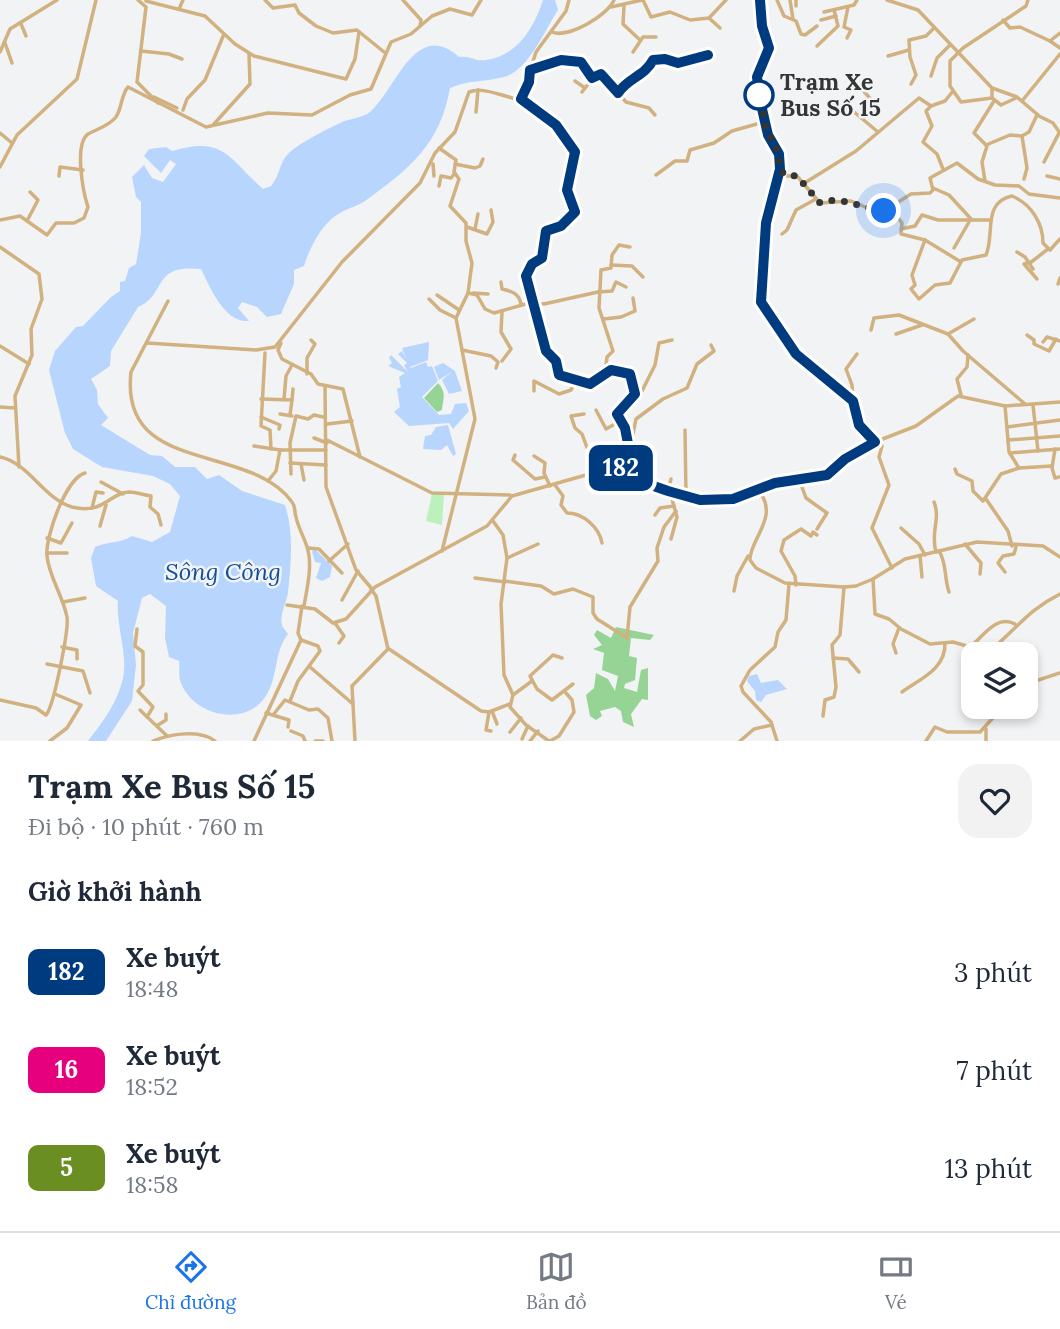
<!DOCTYPE html>
<html lang="vi">
<meta charset="utf-8">
<style>
body{margin:0;font-family:Lora,serif;background:#f2f2f3;color:#1f2937;height:100vh;display:flex;flex-direction:column;font-size:26px;white-space:nowrap}
*{box-sizing:border-box;margin:0}
p{font-size:23px;color:#747a83}
.icon{flex:none;width:38px;height:38px;fill:none;stroke:currentColor;stroke-width:2;stroke-linecap:round;stroke-linejoin:round}
.map{position:relative;height:741px;overflow:hidden}
.details{display:flex;flex-direction:column;background:#fff;flex:1}
.details>*{flex:none}
.badge{padding:0 14px;border-radius:10px;font-size:24px;line-height:46px}
.controls{position:absolute;left:961px;top:642px;display:grid;gap:14px}
.controls a{display:grid;place-items:center;width:77px;height:77px;border-radius:14px;background:#fff;box-shadow:0 4px 10px #0003;font-size:35px}
.you{position:absolute;width:35px;height:35px;margin:-18px;border:5px solid #fff;border-radius:50%;background:#1a73e8;box-shadow:0 0 0 10px #1a73e833}
.map>.badge{position:absolute;translate:-50% -50%;box-shadow:0 0 0 4px #fff}
h2{padding:0 28px;font-size:26px;line-height:63px}
.round{display:grid;place-items:center;flex:none;width:74px;height:74px;border-radius:21px;background:#f2f2f3}
.overview{display:flex;align-items:center;justify-content:space-between;height:119px;padding:0 28px}
h1{font-size:33px;font-weight:700;line-height:52px}
ul{padding:0;list-style:none}
li{display:flex;align-items:center;gap:21px;height:98px;padding:0 28px}
li div{flex:1}
li b{display:block;font-size:26px}
li em{font-style:normal}
li .badge{min-width:77px;font-weight:700;text-align:center}
.tabs{display:flex;justify-content:space-around;align-items:center;height:98px;border-top:2px solid #e0e1e3;background:#fff;font-size:19px;color:#747a83}
.tabs a{display:grid;justify-items:center;gap:4px}
.tabs .selected{color:#1a73e8}
.map>svg:first-child{display:block}
</style>
<div class="map">
<svg width="1060" height="741" viewBox="0 0 1060 741">
<rect width="100%" height="100%" fill="#f2f3f5"/>
<!-- green -->
<polygon fill="#bdf1bc" points="432,494 444,494 442,525 426,521"/>
<!-- forest -->
<g fill="#96d495">
<path d="M438,383C447,393 443,399 442,410L437,412L424,398Z"/>
<polygon points="616,627 654,635 650,640 631,638 629,656 637,658 635,680 625,684 624,688 637,692 641,670 648,668 648,700 642,699 631,714 634,727 623,722 621,711 615,707 600,711 602,716 596,720 590,716 586,695 594,688 596,673 608,679 615,691 618,676 602,670 604,653 593,649 602,645 594,635 597,630 611,638"/>
</g>
<!-- water -->
<g fill="#b8d5fe">
<path d="M543,0H555L558,10C545,30 528,71 504,77C485,82 468,80 450,88C440,145 410,168 365,201C358,206 348,208 340,213C322,223 310,247 304,266L294,270V284L281,314L267,317L257,307L242,302L238,308L249,321C224,323 210,287 201,269C150,264 168,295 138,307L111,351L110,366L91,379L97,390L98,404L108,418L101,425L150,455L162,456L175,467H195L207,479L219,475L242,491L285,505C294,532 291,564 288,592C287,602 279,615 282,625C282,627 287,632 288,634C273,652 279,681 263,700C240,727 193,714 181,683C178,677 180,667 179,661L169,657L165,638L166,606L150,594L142,598L133,633L136,665L132,701L106,741H88C102,723 118,702 123,678C128,654 116,626 118,601L96,586L91,558L95,547C108,541 119,544 132,536L152,542L170,532L180,496L170,484L153,476L102,467L73,449L65,433L49,370L55,351L76,327L83,326L111,297L120,291V282L125,281L129,268L136,264L141,233V202L136,197L132,177L144,165L152,178L163,182L176,164L170,160L161,173L144,156L149,149L166,147L172,151C225,135 229,159 263,189L271,186C280,176 279,162 289,153C298,144 327,129 340,123C350,118 363,118 370,112C396,90 415,18 459,57C470,55 476,62 486,60C517,56 534,28 543,0Z"/>
<polygon points="429,342 428,360 410,367 407,363 411,368 426,362 428,367 432,366 438,381 422,397 439,415 451,414 455,404 466,403 469,411 453,429 449,423 409,426 394,412 400,407 397,389 401,387 399,377 405,373 388,366 392,363 389,358 391,355 408,372 404,365 407,363 398,354 402,351 406,358 402,348"/>
<polygon points="443,363 455,371 462,391 449,394 442,380 452,372 439,380 434,367"/>
<polygon points="448,425 456,454 453,456 447,445 441,450 423,449 425,436 431,435 436,427"/>
<polygon points="314,548 332,566 330,577 322,581 316,578 321,563 315,562 312,552"/>
<polygon points="757,674 761,683 778,680 787,689 766,695 761,702 756,700 755,691 747,681 749,676"/>
</g>
<g fill="none" stroke-linecap="round" stroke-linejoin="round">
<!-- street -->
<g stroke="#d1b17f" stroke-width="3.5">
<polyline points="138,0 146,7 137,82 158,103"/>
<polyline points="265,0 273,8 295,5 299,13 316,26 333,33 357,30 384,52"/>
<polyline points="403,0 421,20 420,26"/>
<polyline points="643,0 651,17 670,12 690,20 709,18 726,0"/>
<polyline points="760,0 762,26 769,48 757,80 767,132 776,146 780,169 772,211 766,222 760,296 763,308 784,332 796,354 853,401 859,425 875,442"/>
<polyline points="777,0 784,16 796,21 801,34 805,35 817,26"/>
<polyline points="790,0 793,19"/>
<polyline points="796,0 796,6"/>
<polyline points="887,0 918,10 992,88 1017,97 1038,115"/>
<polyline points="146,1 205,16 235,44 254,56 346,79 355,59 359,32"/>
<polyline points="624,6 623,24 640,40"/>
<polyline points="611,7 642,0"/>
<polyline points="179,9 183,0"/>
<polyline points="824,12 854,5 857,0"/>
<polyline points="709,18 720,28"/>
<polyline points="821,20 836,16"/>
<polyline points="1003,20 1010,28 1020,27 1050,41"/>
<polyline points="21,24 26,36"/>
<path d="M552,32C568,39 608,15 614,0"/>
<polyline points="1060,33 1050,41 1060,48"/>
<polyline points="847,38 851,30 844,27 848,7"/>
<polyline points="5,43 12,63"/>
<polyline points="817,46 838,26 834,10"/>
<polyline points="141,51 169,54 182,59"/>
<polyline points="0,52 10,29 57,0"/>
<polyline points="633,52 643,37 656,37"/>
<polyline points="888,56 909,50"/>
<polyline points="530,70 572,59 583,64 592,78 602,75 626,102 649,108 655,115"/>
<polyline points="931,76 937,58 950,45"/>
<polyline points="575,81 585,88"/>
<polyline points="911,84 916,75 910,57 909,40 926,36 934,28"/>
<polyline points="861,88 874,103 863,119"/>
<polyline points="992,89 992,98 1001,105 1016,98"/>
<polyline points="582,92 593,78"/>
<path d="M618,93C628,78 645,76 653,60L665,59L669,63L708,55"/>
<polyline points="154,97 177,108"/>
<polyline points="992,98 961,102 950,86 950,61 963,48 1026,6 1028,0"/>
<polyline points="521,99 536,52 566,11 569,0"/>
<polyline points="1022,101 1060,54"/>
<polyline points="847,106 878,132"/>
<polyline points="931,106 926,111 932,126 923,142 937,154 943,169"/>
<polyline points="183,110 187,99 205,80 224,34"/>
<polyline points="476,112 478,90"/>
<polyline points="214,124 250,84 249,54"/>
<polyline points="0,133 12,143"/>
<polyline points="986,145 1010,135 1022,136"/>
<polyline points="439,148 456,160 454,172 459,179 450,206 466,223 466,241 472,263 468,293 456,318 475,419 442,551"/>
<polyline points="1044,162 1059,133"/>
<polyline points="433,164 434,176"/>
<polyline points="455,164 475,168 480,166 483,159"/>
<polyline points="0,167 17,135 77,79 96,0"/>
<polyline points="780,169 787,176 797,176 820,203 851,201 870,209 884,211 911,194 930,193 933,190 930,178 957,163 978,179 995,185 1019,186 1029,194 1060,198"/>
<polyline points="656,175 675,161 687,161 690,150 714,143 732,131 764,122"/>
<polyline points="59,176 60,167 83,170"/>
<polyline points="1047,176 1060,179"/>
<polyline points="1024,179 1027,168 1022,136 1029,132 1037,115 1053,123 1060,133"/>
<polyline points="985,181 982,162 987,146 974,133 994,101"/>
<polyline points="803,184 856,151 919,98 931,106 945,101 953,91"/>
<polyline points="439,186 441,176 451,178 455,173"/>
<polyline points="933,188 949,195 972,220"/>
<polyline points="898,204 896,215 902,223 901,234 925,240 961,262"/>
<polyline points="28,219 38,200 30,192"/>
<path d="M0,220L20,216L47,235L56,223H74L84,218L88,207C83,192 74,144 88,134C97,129 109,126 116,117C122,108 121,95 128,87L206,127L268,113L312,115L350,95L371,89L391,42L411,34L432,16L450,9L472,15L481,0"/>
<polyline points="467,227 487,234 493,222 491,210"/>
<polyline points="475,229 478,214"/>
<polyline points="901,229 915,226 922,215 938,220 991,220"/>
<polyline points="782,234 787,230 796,210 816,199"/>
<path d="M925,240L912,275L915,285L911,289L919,299L935,285L950,283L962,260L986,255C995,235 982,202 1012,196C1031,204 1043,223 1043,243L1050,250L1060,239"/>
<polyline points="0,247 39,274 42,299 31,329 32,355 15,396 19,467"/>
<polyline points="954,248 969,222"/>
<polyline points="1017,252 1025,257 1033,269"/>
<polyline points="1030,262 1024,264 1037,279"/>
<polyline points="1030,263 1048,249"/>
<polyline points="611,265 632,266 643,277"/>
<path d="M501,282L502,289C511,291 519,293 521,304"/>
<polyline points="1058,284 1060,278"/>
<polyline points="598,292 612,291 616,282 626,287"/>
<polyline points="468,293 477,295 485,309 494,313 533,302"/>
<polyline points="473,293 488,294"/>
<polyline points="437,295 459,310"/>
<polyline points="429,299 440,310 456,318"/>
<path d="M168,301L131,372C119,476 249,442 292,502C296,507 294,511 296,517C298,527 304,537 307,547C313,565 307,588 304,606"/>
<polyline points="533,303 544,304 598,292"/>
<polyline points="502,312 501,332 511,349 502,361"/>
<polyline points="604,319 621,317 635,311 633,298"/>
<polyline points="871,330 874,318 899,315 948,334 963,351 1025,404"/>
<polyline points="896,334 922,325"/>
<polyline points="948,334 974,319"/>
<polyline points="1027,335 1034,340 1034,344 1049,351 1056,339"/>
<polyline points="1043,342 1047,337 1060,341"/>
<path d="M147,343L256,350L275,347L342,262L420,183L435,153L455,132L469,92C480,88 491,92 502,95C547,107 547,119 575,152L567,190L575,213L561,226L545,233L542,258L530,265L526,279L546,351L556,361L559,375L592,384L611,370L625,371L632,376L635,394L617,414L625,428L630,454L620,468"/>
<polyline points="281,343 278,350 282,359 311,374 318,384 343,389 360,457"/>
<polyline points="0,346 29,364"/>
<polyline points="462,350 491,356 498,362 496,368"/>
<polyline points="265,353 261,426 270,430 271,449"/>
<polyline points="605,373 607,357 613,351 599,308 601,270 611,268 612,255 619,245 630,247"/>
<polyline points="307,374 307,358 315,344 311,340"/>
<polyline points="325,386 326,487 356,570 372,589"/>
<polyline points="534,391 534,381 559,394 571,390 575,382 582,382"/>
<polyline points="635,393 641,393 655,365 659,343 672,340"/>
<polyline points="961,395 957,379 967,367 968,355"/>
<polyline points="261,399 292,400 290,415"/>
<polyline points="284,399 286,376 292,365"/>
<polyline points="292,400 293,389"/>
<polyline points="853,401 852,385 846,369 857,354"/>
<polyline points="1033,405 1038,451"/>
<polyline points="1005,406 1009,452 1019,468"/>
<polyline points="0,407 15,408"/>
<polyline points="596,410 606,429 620,421"/>
<polyline points="280,414 292,416"/>
<polyline points="584,414 571,416 575,428 582,434 596,472"/>
<polyline points="261,417 280,425 279,429"/>
<polyline points="327,424 352,421"/>
<polyline points="1007,427 1060,420"/>
<polyline points="685,430 686,496"/>
<polyline points="314,438 327,443"/>
<polyline points="327,440 432,493 510,495"/>
<polyline points="880,440 882,446 879,457 889,485 872,528 892,568"/>
<polyline points="1008,440 1060,436"/>
<polyline points="254,446 280,450 326,450"/>
<polyline points="630,449 636,419 663,399 687,388 697,364 714,351 711,345"/>
<polyline points="1055,449 1052,468 1055,478 1059,477"/>
<polyline points="1010,453 1060,449"/>
<polyline points="515,455 513,460 535,479 545,477"/>
<polyline points="534,456 545,463 544,473 550,486"/>
<path d="M0,457C29,463 44,499 72,507C104,515 109,493 129,492C136,492 144,495 151,496L150,507L158,514L161,525"/>
<polyline points="290,463 326,465"/>
<polyline points="301,464 304,480"/>
<polyline points="955,469 957,474 972,481 973,491 983,501 1001,474 1019,468 1052,466"/>
<polyline points="291,474 290,443 296,416 308,419 314,415 323,417"/>
<polyline points="799,479 806,498 827,513 817,529"/>
<polyline points="268,481 276,471 280,450"/>
<polyline points="101,482 123,494"/>
<path d="M555,485L563,496L561,505L567,513C583,513 599,527 602,543"/>
<path d="M758,490C781,516 749,540 750,560L756,568L785,583L844,587L856,586L873,579L905,559L977,542L1043,546L1060,557"/>
<polyline points="668,491 671,479"/>
<polyline points="670,492 677,517 671,539"/>
<polyline points="986,499 1008,531 1012,546"/>
<path d="M934,502C941,519 930,532 936,552"/>
<polyline points="92,508 96,492 103,493"/>
<polyline points="655,515 660,508 674,506"/>
<polyline points="493,521 503,535 507,558 501,604 504,675 513,695 510,707 526,725 549,741"/>
<polyline points="100,526 106,505"/>
<polyline points="901,528 919,544 925,555"/>
<polyline points="47,538 61,543 72,523"/>
<polyline points="965,544 981,563 980,574"/>
<polyline points="308,548 319,549 342,573"/>
<path d="M939,551C947,563 944,578 949,592"/>
<polyline points="47,553 67,553"/>
<polyline points="920,556 922,577"/>
<polyline points="507,558 538,544"/>
<polyline points="329,561 348,544"/>
<polyline points="1005,572 998,563 1003,556 1014,554 1016,547"/>
<polyline points="475,578 505,582"/>
<path d="M873,579L875,614L889,619L901,629L930,644L953,642L970,647C983,637 996,614 1015,624"/>
<polyline points="505,581 541,586 554,594 573,589 593,597 593,613 597,619 627,638 630,607 658,561 657,548 664,527 676,511"/>
<polyline points="796,585 795,576 781,551 784,540 801,529 811,536 813,532 817,535"/>
<polyline points="734,591 737,576 748,556"/>
<polyline points="342,600 358,571"/>
<polyline points="63,602 85,598"/>
<polyline points="287,605 315,609 333,623 346,619 375,587 487,526 512,496 607,469 620,468 652,486 699,500 737,498 775,483 827,476 845,459 875,442 916,426 958,396 1005,406 1060,402"/>
<polyline points="335,623 344,636 339,643"/>
<polyline points="137,629 135,646 143,652 143,685 138,691 153,707 147,717"/>
<polyline points="301,640 298,633 302,606"/>
<polyline points="62,647 77,650 77,659"/>
<polyline points="389,649 481,711 489,712 510,704"/>
<polyline points="896,653 893,644 899,628"/>
<path d="M1010,654L1000,642C1020,624 1032,608 1060,594"/>
<polyline points="562,658 553,655 530,676 537,689 552,700 573,684"/>
<polyline points="833,658 848,659 859,672"/>
<polyline points="47,664 83,671 90,693"/>
<polyline points="1026,665 1034,681"/>
<polyline points="310,667 353,704"/>
<polyline points="1026,684 1060,673"/>
<path d="M902,692C920,679 946,669 945,643"/>
<polyline points="513,695 532,681"/>
<path d="M0,700L36,708L46,715C54,706 69,629 67,617C63,596 49,577 47,556C45,537 66,478 85,473"/>
<polyline points="140,710 167,736"/>
<polyline points="492,711 497,724"/>
<polyline points="489,712 486,730 491,731"/>
<polyline points="266,713 289,720 288,727"/>
<polyline points="273,715 285,700 309,710 318,709 328,718 332,741"/>
<polyline points="823,716 825,700 834,697 836,687 832,645 840,635 844,587"/>
<polyline points="158,725 166,720 166,714"/>
<polyline points="291,731 303,736 305,741"/>
<polyline points="510,732 521,718"/>
<polyline points="522,739 528,726"/>
<polyline points="50,741 67,728 81,705 55,694"/>
<path d="M153,741C170,734 200,729 215,741"/>
<polyline points="254,741 301,640 318,646 320,651 298,681 290,701"/>
<polyline points="315,741 323,741"/>
<polyline points="355,741 352,686 388,649 376,596 371,589"/>
<polyline points="530,741 538,731"/>
<polyline points="550,741 559,736 574,712 572,700 566,693"/>
<polyline points="740,741 754,729 772,725"/>
<polyline points="777,741 771,722 743,692 741,686 750,670 775,647 778,632 786,620 789,584"/>
<polyline points="926,741 935,727 947,732 980,732 1003,707"/>
<polyline points="986,741 986,729"/>
</g>
</g>
<g fill="none" stroke-linecap="round" stroke-linejoin="round">
<!-- line casing -->
<g stroke="#fff" stroke-width="16">
<path id="line" d="M708,55L678,63L665,59L653,60C645,76 628,78 618,93L601,74L592,78L581,62L561,60L530,70L529,82L521,99L556,125L575,152L567,190L575,212L561,226L546,231L542,258L532,264L526,276L546,351L556,361L559,375L590,384L611,370L630,374L635,394L617,414L625,428L630,454L621,468L648,484L668,491L700,500L733,499L775,483L827,475L845,459L875,442L859,425L853,401L796,354L761,302L766,223L780,169L779,154L768,135L760,100L757,77L769,48L762,26L760,0"/>
</g>
<!-- line -->
<use href="#line" stroke="#003b80" stroke-width="10"/>
<!-- walk -->
<path stroke="#343535" stroke-width="7" stroke-dasharray="0 12.6" d="M759,95V92L767,132L776,146L780,169L785,175L797,176L820,203C842,195 863,209 884,211"/>
</g>
<!-- markers -->
<circle fill="#fff" stroke="#003b80" stroke-width="3.5" cx="759" cy="95" r="14"/>
<g text-anchor="middle" stroke-width="5" stroke-linejoin="round" paint-order="stroke">
<!-- stop labels -->
<g font-size="23" font-weight="bold" fill="#343535" stroke="#f2f3f5" text-anchor="start">
<text x="780" y="90">Trạm Xe<tspan x="780" dy="26">Bus Số 15</tspan></text>
</g>
<!-- water labels -->
<g font-size="24" font-style="italic" fill="#134e9a" stroke="#f2f3f5">
<text x="223" y="580">Sông Công</text>
</g>
</g>
</svg>
<div class="controls">
<a><svg class="icon" aria-label="layers" viewBox="0 0 24 24"><path d="M12 4l9 5-9 5-9-5zM3 14l9 5 9-5"/></svg></a>
</div>
<div class="you" style="left:884px;top:211px"></div>
<b class="badge" style="left:621px;top:468px;background:#003b80;color:#fff">182</b>
</div>
<section class="details">
<div class="overview"><div><h1>Trạm Xe Bus Số 15</h1><p>Đi bộ · 10 phút · 760 m</p></div><a class="round"><svg class="icon" aria-label="heart" viewBox="0 0 24 24"><path d="M12 20l-8-8c-3-5 5-10 8-4 3-6 11-1 8 4z"/></svg></a></div>
<h2>Giờ khởi hành</h2>
<ul>
<li><span class="badge" style="background:#003b80;color:#fff">182</span><div><b>Xe buýt</b><p>18:48</p></div><em>3 phút</em></li>
<li><span class="badge" style="background:#e6007e;color:#fff">16</span><div><b>Xe buýt</b><p>18:52</p></div><em>7 phút</em></li>
<li><span class="badge" style="background:#6b8e23;color:#fff">5</span><div><b>Xe buýt</b><p>18:58</p></div><em>13 phút</em></li>
</ul>
</section>
<nav class="tabs">
<a class="selected"><svg class="icon" aria-label="directions" viewBox="0 0 24 24"><path d="M12 3l9 9-9 9-9-9zM9 14v-3h6M13 9l2 2-2 2"/></svg>Chỉ đường</a>
<a><svg class="icon" aria-label="map" viewBox="0 0 24 24"><path d="M3 6l6-2 6 2 6-2v14l-6 2-6-2-6 2zM9 4v14M15 6v14"/></svg>Bản đồ</a>
<a><svg class="icon" aria-label="tickets" viewBox="0 0 24 24"><path d="M3 7h18v10H3zM15 7v10"/></svg>Vé</a>
</nav>
